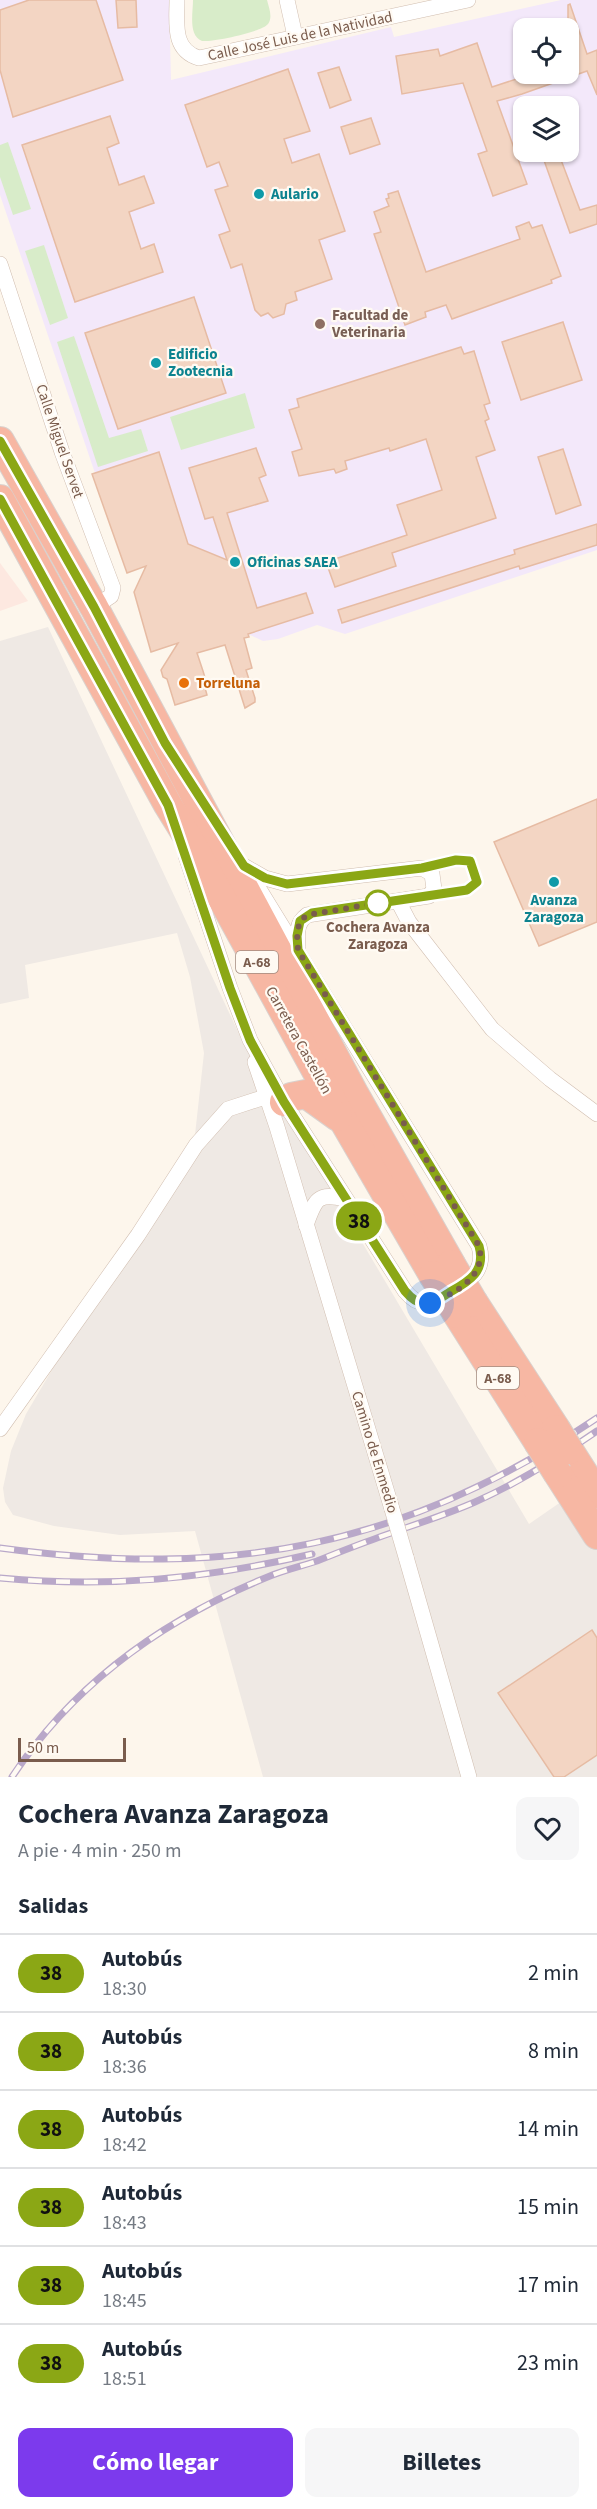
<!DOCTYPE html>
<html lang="es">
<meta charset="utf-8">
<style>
body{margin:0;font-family:"Source Sans 3",sans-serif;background:#f6f6f7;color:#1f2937;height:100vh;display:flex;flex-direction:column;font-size:22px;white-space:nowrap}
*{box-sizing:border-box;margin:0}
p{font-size:20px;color:#747a83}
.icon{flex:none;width:33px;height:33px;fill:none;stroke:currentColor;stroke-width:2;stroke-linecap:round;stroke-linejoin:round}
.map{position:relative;height:1777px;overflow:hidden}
.panel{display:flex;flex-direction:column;background:#fff;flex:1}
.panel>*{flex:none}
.badge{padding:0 12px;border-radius:20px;font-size:21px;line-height:39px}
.fabs{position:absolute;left:513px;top:18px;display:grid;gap:12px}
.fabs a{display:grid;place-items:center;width:66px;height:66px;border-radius:12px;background:#fff;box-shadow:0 2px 4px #0004;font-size:30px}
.scale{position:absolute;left:18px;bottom:15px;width:108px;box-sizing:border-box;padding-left:6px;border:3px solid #7a5c4d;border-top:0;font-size:16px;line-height:21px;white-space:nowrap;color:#7a5c4d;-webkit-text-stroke:4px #fffaf3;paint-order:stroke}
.you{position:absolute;width:30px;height:30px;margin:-15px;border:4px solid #fff;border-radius:50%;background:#1a73e8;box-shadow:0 0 0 9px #1a73e833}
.map>.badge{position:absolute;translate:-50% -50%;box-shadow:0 0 0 3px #fff}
h2{padding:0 18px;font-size:22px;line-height:54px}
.round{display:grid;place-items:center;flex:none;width:63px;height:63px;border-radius:12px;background:#f6f6f7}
.head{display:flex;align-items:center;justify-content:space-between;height:102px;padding:0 18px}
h1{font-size:28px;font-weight:700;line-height:45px}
.button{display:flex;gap:12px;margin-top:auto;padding:12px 18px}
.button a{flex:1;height:69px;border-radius:12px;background:#7c3aed;color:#fff;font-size:24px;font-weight:700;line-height:69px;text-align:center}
.button a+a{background:#f6f6f7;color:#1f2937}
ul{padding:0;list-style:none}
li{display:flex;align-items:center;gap:18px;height:78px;padding:0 18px;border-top:2px solid #e0e1e3}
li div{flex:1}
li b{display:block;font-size:22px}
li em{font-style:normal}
li .badge{min-width:66px;font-weight:700;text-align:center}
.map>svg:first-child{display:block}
</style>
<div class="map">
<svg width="597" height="1777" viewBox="0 0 597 1777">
<rect width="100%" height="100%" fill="#fdf6ec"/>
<!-- commercial -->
<polygon fill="#fde8e0" points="0,563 28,601 0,611"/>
<!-- industrial -->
<polygon fill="#efe9e4" points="48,627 241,1038 529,1524 597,1477 597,1777 263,1777 195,1531 120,1535 54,1526 13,1515 5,1502 3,1488 11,1451 26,1414 66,1346 192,1162 204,1053 190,977 177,933 25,965 29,998 0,1004 0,641"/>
<!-- education -->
<path fill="#f3e8fa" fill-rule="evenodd" d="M0,0H169L171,80L391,27L394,37L561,0H597V550L345,634L317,625L278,639L263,641L248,634L229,577L188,544L159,453L95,473L0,195ZM524,28H568V74H524ZM524,106H568V152H524Z"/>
<!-- green -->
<g fill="#d8ecc9">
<path d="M193,0H267C269,8 273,17 268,24C262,32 213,42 202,41C188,35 193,13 193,0Z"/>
<polygon points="8,142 31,209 13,215 0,177 0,145"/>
<polygon points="44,245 68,318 50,325 25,251"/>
<polygon points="74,336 109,438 141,429 148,451 98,467 57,342"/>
<polygon points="245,393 255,428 181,450 170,417"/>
</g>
<!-- building -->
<g fill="#f3d5c3" stroke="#e6bba3" stroke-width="1.5">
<polygon points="29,0 96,0 123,80 13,117 0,70 0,10"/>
<polygon points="116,0 136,0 137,27 118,28"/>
<polygon points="570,4 587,54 597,50 597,95 587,71 522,94 497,101 527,184 493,196 478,154 487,151 463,83 402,94 396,56 438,49 440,56 477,43 492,87 532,74 568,74 568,5"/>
<polygon points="339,67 351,100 330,108 318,73"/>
<polygon points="288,69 310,131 284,139 292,163 319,154 345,231 319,240 332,279 295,292 297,300 286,304 284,314 273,318 268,313 261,316 255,310 242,264 231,268 219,235 230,231 215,190 228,186 219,162 207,167 185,105"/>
<polygon points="110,116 119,143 107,148 119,185 144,176 154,203 129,212 141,249 154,244 163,272 75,302 22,145"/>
<polygon points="371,118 380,144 350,154 341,127"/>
<polygon points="541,152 558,152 580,210 597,205 597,224 570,233"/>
<polygon points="398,191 426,272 520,239 516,227 529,222 532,228 542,225 561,276 551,280 552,283 452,319 446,305 425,312 426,317 405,325 374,234 381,232 374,212 389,206 386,199 389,198 388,194"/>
<polygon points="194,297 226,393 118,429 85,333"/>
<polygon points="563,322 582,380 521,400 502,342"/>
<polygon points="461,347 464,354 474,351 490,403 484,405 489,419 485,421 495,450 476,457 496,518 392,553 396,566 335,587 326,562 407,535 397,505 442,490 426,439 390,451 389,448 345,461 347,469 336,473 334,469 299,476 292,452 302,449 289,410 299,407 297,399"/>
<polygon points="256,448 266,475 259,478 268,501 227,513 257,608 306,593 313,613 248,634 249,637 244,638 252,668 246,670 255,698 255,702 245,708 225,645 197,653 203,671 206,681 204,684 207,695 175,705 167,679 163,677 161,670 178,643 151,652 134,592 146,566 127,573 92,474 159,452 188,544 227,560 213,517 205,519 189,468"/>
<polygon points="563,449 581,505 556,514 538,457"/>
<polygon points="597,524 597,545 520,569 519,566 342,623 338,610 515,554 514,550"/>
<polygon points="597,799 597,922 539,946 494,842"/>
<polygon points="592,1630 597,1638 597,1755 564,1777 554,1777 498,1693"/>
</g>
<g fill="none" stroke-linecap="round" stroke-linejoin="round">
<!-- street casing -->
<g stroke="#d1beb0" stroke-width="16">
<g id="street">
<path d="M177,0C177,23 172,50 199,58L468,0"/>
<polyline points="287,0 295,36"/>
<polyline points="0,264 62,452 113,588 111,596 94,607"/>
<path d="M186,856L230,988L250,1040L284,1102L405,1291C410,1297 416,1303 424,1303C434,1304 442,1297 450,1292C470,1281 486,1271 479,1246L259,889"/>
<path d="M244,866L265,878L287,884L422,868L432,874L434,889L429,896L307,915C296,923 297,934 298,947"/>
<polyline points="398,901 409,922 492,1029 550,1079 597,1114"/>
<polyline points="255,1062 277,1127 392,1509"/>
<path d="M306,1225C315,1200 317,1192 345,1199"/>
<polyline points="0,1429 138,1235 196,1145 228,1109 265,1097"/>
<polyline points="406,1557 469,1777"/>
</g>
</g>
<!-- highway casing -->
<g stroke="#dad1cd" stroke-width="30">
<g id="highway">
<polyline points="0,441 94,607 355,1095 451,1264"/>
<polyline points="0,499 168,805 192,844 343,1120 433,1275"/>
<polyline points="284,1102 291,1097 306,1094 338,1117"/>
<polyline points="474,1303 556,1429"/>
<polyline points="457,1314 538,1442"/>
<polyline points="569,1450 597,1494"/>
<polyline points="558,1474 597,1535"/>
</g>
</g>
<!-- street -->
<use href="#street" stroke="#fff" stroke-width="15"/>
<!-- highway -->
<use href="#highway" stroke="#f7b7a3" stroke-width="28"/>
<!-- rail casing -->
<g stroke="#b9a8c9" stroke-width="7">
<g id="rail">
<path d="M0,1548C229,1579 403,1548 597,1418"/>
<path d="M0,1578C110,1588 205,1579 312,1554"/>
<path d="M12,1777C74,1683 166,1618 270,1576C285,1570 302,1566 317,1561C337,1553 357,1545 377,1538C410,1526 443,1516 475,1502C518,1483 558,1458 597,1431"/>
</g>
</g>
<!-- rail -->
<use href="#rail" stroke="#fffaf3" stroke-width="4.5" stroke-dasharray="14" stroke-linecap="butt"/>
<!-- street-bridge casing -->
<g stroke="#d1beb0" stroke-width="16" stroke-linecap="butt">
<polyline id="street-bridge" points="392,1509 406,1557"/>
</g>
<!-- highway-bridge casing -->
<g stroke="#dad1cd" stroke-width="30" stroke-linecap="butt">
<g id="highway-bridge">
<polyline points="451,1264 474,1303"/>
<polyline points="433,1275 457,1314"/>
<polyline points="556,1429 569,1450"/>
<polyline points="538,1442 558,1474"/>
</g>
</g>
<!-- street-bridge -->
<use href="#street-bridge" stroke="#fff" stroke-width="15"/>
<!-- highway-bridge -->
<use href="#highway-bridge" stroke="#f7b7a3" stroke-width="28"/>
</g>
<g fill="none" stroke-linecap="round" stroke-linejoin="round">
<!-- line casing -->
<g stroke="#fff" stroke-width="14">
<path id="line" d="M0,441L94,607L165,743L244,866L265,878L287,884L422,868L456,860L470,861L477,882L467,890L312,913L300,921L297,936L298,950L479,1246C486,1271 470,1281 450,1292C442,1297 434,1304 424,1303C416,1303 410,1297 405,1291L284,1102L250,1040L230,988L168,805L0,499"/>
</g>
<!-- line -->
<use href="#line" stroke="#8ba715" stroke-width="9"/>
<!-- walk -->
<path stroke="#7a5c4d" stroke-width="6" stroke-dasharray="0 10.8" d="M378,903L307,915C295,924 297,936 298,950L479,1246C487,1276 455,1294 430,1303"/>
</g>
<!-- markers -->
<g fill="#0f9aa8" stroke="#fffaf3" stroke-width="2">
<circle cx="259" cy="194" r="6"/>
<circle cx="156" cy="363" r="6"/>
<circle cx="235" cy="562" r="6"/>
<circle cx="554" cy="882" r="6"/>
</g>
<circle fill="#8d6e63" stroke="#fffaf3" stroke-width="2" cx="320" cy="324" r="6"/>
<circle fill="#e8710a" stroke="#fffaf3" stroke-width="2" cx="184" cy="683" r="6"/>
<circle fill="#fff" stroke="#8ba715" stroke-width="3" cx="378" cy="903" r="12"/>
<g text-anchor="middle" stroke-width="4.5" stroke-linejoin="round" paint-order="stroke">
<!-- shield labels -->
<g fill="#fffaf3" stroke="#a28b7f" stroke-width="1.5">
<rect x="236" y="951" width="42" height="22" rx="4.5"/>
<rect x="477" y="1367" width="42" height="22" rx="4.5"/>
</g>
<g font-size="14" font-weight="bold" fill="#7a5c4d">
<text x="257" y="967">A-68</text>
<text x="498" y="1383">A-68</text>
</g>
<!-- street labels -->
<g font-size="15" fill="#7a5c4d" stroke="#fffaf3">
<text transform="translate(300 36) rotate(-12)" y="5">Calle José Luis de la Natividad</text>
<text transform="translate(60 441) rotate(71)" y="5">Calle Miguel Servet</text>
<text transform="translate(299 1040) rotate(61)" y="5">Carretera Castellón</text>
<text transform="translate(375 1452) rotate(73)" y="5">Camino de Enmedio</text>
</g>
<!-- culture labels -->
<g font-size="15" font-weight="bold" fill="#0d838f" stroke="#fffaf3" text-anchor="start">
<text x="271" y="199">Aulario</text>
<text x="168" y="359">Edificio<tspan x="168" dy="17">Zootecnia</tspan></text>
<text x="247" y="567">Oficinas SAEA</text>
<text x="554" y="905" text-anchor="middle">Avanza<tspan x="554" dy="17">Zaragoza</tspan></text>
</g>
<!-- education labels -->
<g font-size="15" font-weight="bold" fill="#785e54" stroke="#fffaf3" text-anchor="start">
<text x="332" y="320">Facultad de<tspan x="332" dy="17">Veterinaria</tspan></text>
</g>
<!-- food labels -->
<g font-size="15" font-weight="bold" fill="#c56008" stroke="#fffaf3" text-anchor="start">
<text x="196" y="688">Torreluna</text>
</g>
<!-- stop labels -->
<g font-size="15" font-weight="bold" fill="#7a5c4d" stroke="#fffaf3">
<text x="378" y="932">Cochera Avanza<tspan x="378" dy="17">Zaragoza</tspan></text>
</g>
</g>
</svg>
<div class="fabs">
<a><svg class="icon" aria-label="locate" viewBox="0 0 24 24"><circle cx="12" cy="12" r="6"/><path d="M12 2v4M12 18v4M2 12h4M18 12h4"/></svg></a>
<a><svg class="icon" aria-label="layers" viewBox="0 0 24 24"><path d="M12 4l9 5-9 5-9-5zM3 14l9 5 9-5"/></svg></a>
</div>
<div class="scale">50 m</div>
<div class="you" style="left:430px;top:1303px"></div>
<b class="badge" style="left:359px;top:1221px;background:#8ba715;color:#111">38</b>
</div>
<section class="panel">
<div class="head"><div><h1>Cochera Avanza Zaragoza</h1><p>A pie · 4 min · 250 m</p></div><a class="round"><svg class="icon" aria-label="heart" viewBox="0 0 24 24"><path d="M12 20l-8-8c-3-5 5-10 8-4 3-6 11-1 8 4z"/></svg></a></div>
<h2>Salidas</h2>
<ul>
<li><span class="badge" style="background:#8ba715;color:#111">38</span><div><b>Autobús</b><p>18:30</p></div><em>2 min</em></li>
<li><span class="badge" style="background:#8ba715;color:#111">38</span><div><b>Autobús</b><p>18:36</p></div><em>8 min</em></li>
<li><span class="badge" style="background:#8ba715;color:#111">38</span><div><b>Autobús</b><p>18:42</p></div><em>14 min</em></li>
<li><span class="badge" style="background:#8ba715;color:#111">38</span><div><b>Autobús</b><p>18:43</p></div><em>15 min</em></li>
<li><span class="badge" style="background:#8ba715;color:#111">38</span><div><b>Autobús</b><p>18:45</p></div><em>17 min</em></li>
<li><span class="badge" style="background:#8ba715;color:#111">38</span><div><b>Autobús</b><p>18:51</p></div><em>23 min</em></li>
</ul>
<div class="button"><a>Cómo llegar</a><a>Billetes</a></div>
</section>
